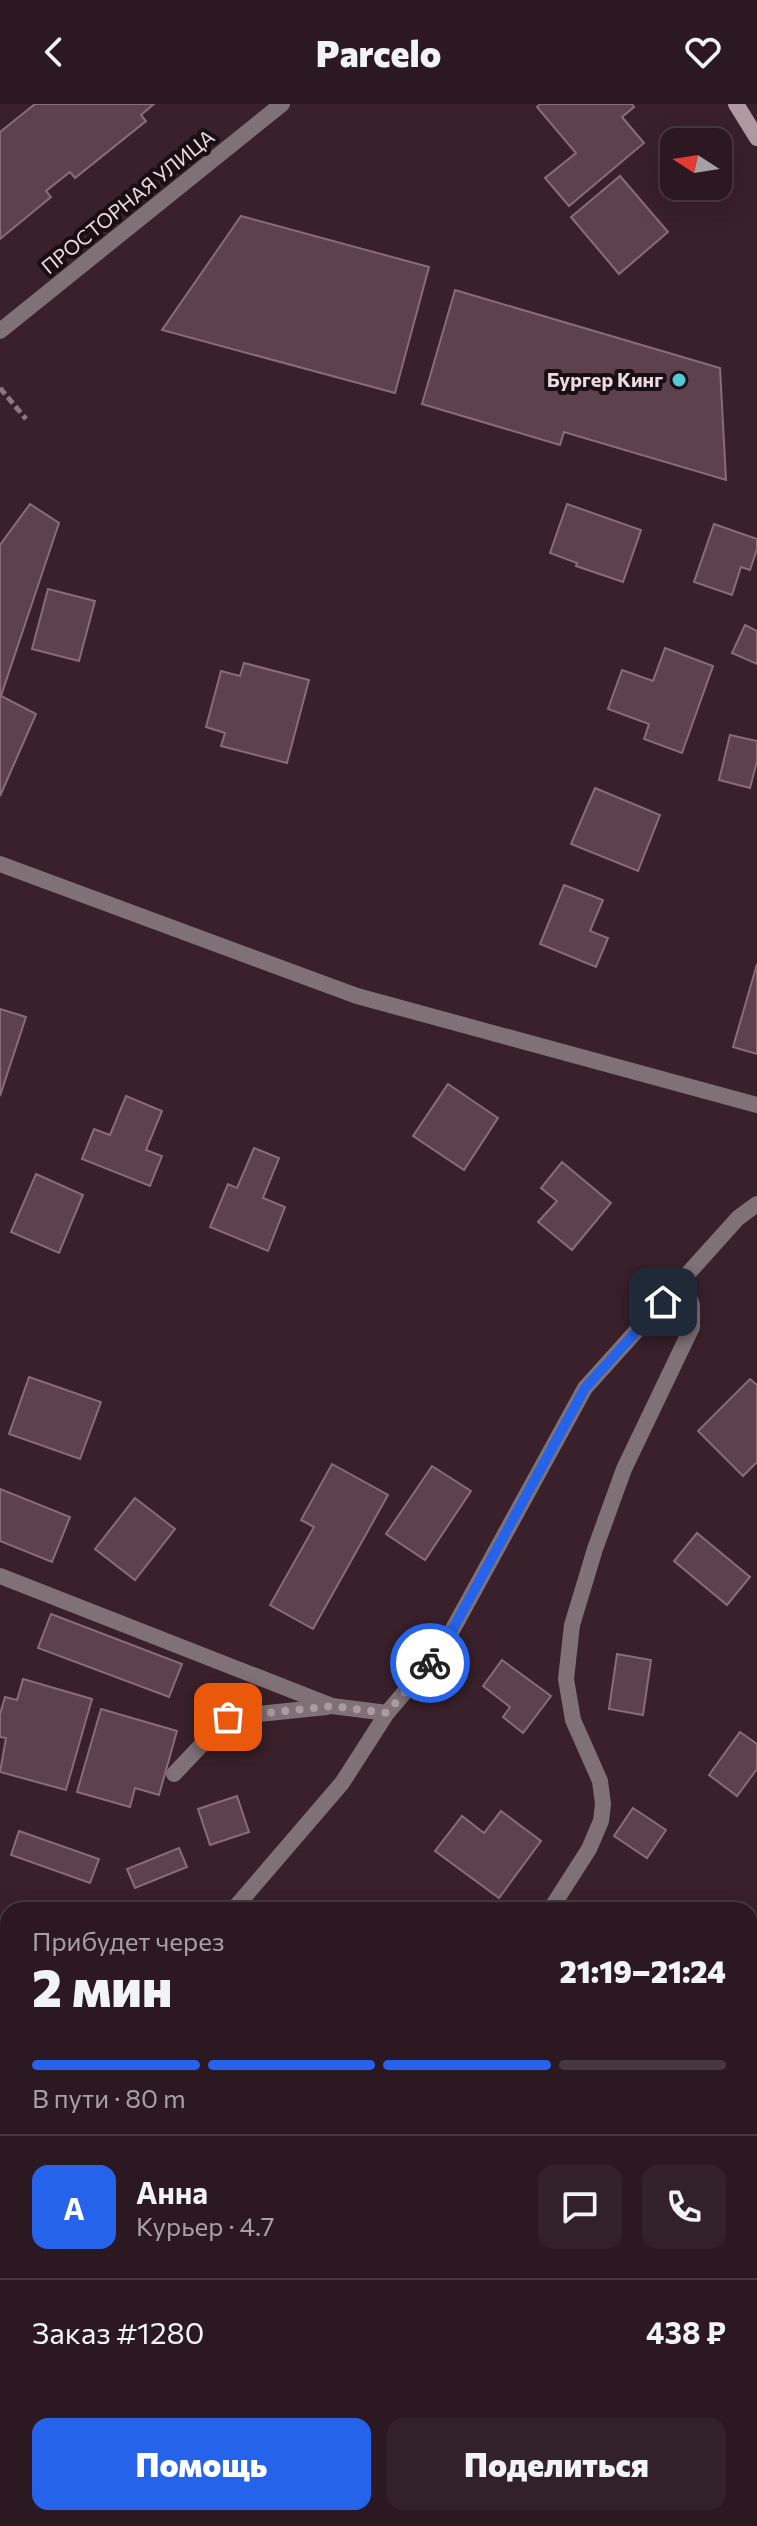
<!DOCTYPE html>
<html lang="ru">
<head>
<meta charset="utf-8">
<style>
  :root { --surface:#2b1820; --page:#332129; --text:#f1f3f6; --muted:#a6a0a5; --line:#47373e; --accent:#2563eb }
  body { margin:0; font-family:Commissioner,sans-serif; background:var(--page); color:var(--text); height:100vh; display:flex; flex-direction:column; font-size:30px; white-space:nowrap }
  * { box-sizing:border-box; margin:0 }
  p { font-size:26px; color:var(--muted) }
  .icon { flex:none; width:44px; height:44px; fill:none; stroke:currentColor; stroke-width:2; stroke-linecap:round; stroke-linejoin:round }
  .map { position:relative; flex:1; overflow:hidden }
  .sheet { position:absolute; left:0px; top:1798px; width:758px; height:624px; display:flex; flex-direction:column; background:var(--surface); border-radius:24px 24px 0 0; box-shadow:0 8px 32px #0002,0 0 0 2px var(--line) }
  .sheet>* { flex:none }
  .needle { width:52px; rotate:282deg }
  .controls { position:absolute; left:660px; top:24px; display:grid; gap:16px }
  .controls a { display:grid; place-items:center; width:72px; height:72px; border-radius:16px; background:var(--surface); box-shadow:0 8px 32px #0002,0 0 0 2px var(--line); font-size:40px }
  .pin { position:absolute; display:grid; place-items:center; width:68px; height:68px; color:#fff; margin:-34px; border-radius:16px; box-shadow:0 4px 12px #0006 }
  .courier { position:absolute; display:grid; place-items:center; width:80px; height:80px; margin:-40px; border:6px solid #2563eb; border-radius:50%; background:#fff; color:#222; box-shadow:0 2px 10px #0007 }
  .head em { font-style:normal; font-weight:800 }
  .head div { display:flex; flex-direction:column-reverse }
  .head { display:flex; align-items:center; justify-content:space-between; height:136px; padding:0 32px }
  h1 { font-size:52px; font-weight:800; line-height:60px }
  .bar { display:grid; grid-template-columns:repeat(4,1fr); gap:12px 8px; align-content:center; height:96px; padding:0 32px }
  .bar i { height:10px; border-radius:6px; background:var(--line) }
  .bar .active { background:var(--accent) }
  .bar p { grid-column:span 4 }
  .line { display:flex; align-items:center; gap:20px; padding:0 32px; border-top:2px solid var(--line) }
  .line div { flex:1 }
  .round { display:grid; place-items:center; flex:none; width:84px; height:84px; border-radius:16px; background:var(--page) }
  .button { display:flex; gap:16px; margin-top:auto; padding:16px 32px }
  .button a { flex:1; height:92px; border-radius:16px; background:var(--accent); color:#fff; font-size:32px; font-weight:800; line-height:92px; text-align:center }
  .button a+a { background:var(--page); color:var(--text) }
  header { display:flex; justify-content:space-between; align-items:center; height:104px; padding:0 32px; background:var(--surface); font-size:36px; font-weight:800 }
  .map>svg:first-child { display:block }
  .building { fill:#5d414c; stroke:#8a6c78; stroke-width:2 }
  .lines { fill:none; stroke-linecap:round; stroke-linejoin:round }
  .path { stroke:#8d777f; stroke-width:5; stroke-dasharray:8 4; stroke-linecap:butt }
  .service { stroke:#7f7176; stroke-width:16 }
  .minor { stroke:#7f7176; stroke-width:16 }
  .secondary { stroke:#b09aa2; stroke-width:16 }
  .done { stroke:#ad99a0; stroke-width:8; stroke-dasharray:0 14.4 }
  .route { stroke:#2563eb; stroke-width:10 }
  .poi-dot { fill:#52cbd7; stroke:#190e12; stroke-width:3 }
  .labels { text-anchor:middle; stroke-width:8; stroke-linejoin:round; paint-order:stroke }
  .street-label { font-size:20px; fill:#ecdae0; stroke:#190e12 }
  .poi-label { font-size:20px; font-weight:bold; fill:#ecdae0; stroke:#190e12; text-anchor:end }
</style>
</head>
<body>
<header><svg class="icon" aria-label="back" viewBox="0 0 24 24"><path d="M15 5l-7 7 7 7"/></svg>Parcelo<svg class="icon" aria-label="heart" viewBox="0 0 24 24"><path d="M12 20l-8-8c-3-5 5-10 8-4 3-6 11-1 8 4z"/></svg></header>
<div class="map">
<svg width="757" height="2422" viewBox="0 0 757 2422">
  <rect width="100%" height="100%" fill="#39202a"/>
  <g class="building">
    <polygon points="35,0 154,0 141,11 146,17 75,74 70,68 46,87 51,93 0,135 0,28"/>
    <polygon points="540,0 632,0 634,3 622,13 644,39 569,102 545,74 576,49 537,3"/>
    <polygon points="620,72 668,128 619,170 571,113"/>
    <polygon points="241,112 429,163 395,289 162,226"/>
    <polygon points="455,186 720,264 726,376 564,328 560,341 422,300"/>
    <polygon points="30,400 59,419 1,592 36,610 0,692 0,441"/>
    <polygon points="567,400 641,426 623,478 576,462 577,459 550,449"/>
    <polygon points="714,420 757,435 757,445 750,466 741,463 732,491 694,478"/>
    <polygon points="48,485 95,497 79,557 32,545"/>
    <polygon points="745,521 757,527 757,560 732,549"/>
    <polygon points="665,544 713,562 682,649 644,635 649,620 608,605 622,566 653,577"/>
    <polygon points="244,559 309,576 287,659 221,642 225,629 206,623 221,567 240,572"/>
    <polygon points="730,631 757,637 757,657 750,684 719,676"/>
    <polygon points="595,684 660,711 638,767 571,740"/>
    <polygon points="564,781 603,796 590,827 608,834 596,863 540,840"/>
    <polygon points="757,860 757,950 733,943"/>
    <polygon points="0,905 26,913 0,992"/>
    <polygon points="448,980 498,1014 464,1066 413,1032"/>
    <polygon points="126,992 162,1007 146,1046 162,1052 150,1082 82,1055 94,1025 110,1031"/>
    <polygon points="254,1044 279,1054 263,1094 285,1103 268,1147 210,1123 228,1080 237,1084"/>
    <polygon points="562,1058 611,1099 572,1146 538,1118 557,1097 541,1084"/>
    <polygon points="36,1070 83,1091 59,1149 11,1128"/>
    <polygon points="29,1273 101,1298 80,1355 9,1330"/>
    <polygon points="750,1275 757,1281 757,1358 743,1372 698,1327"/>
    <polygon points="332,1360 388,1391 313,1525 270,1501 314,1423 301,1416"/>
    <polygon points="432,1362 471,1387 425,1456 386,1430"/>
    <polygon points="0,1385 70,1413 52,1458 0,1437"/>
    <polygon points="135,1394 175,1425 135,1476 95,1445"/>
    <polygon points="697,1429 750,1473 727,1501 674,1457"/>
    <polygon points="51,1510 182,1560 169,1593 38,1544"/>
    <polygon points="617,1550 651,1556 643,1611 609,1605"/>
    <polygon points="502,1556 551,1592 523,1629 503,1613 510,1603 483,1582"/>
    <polygon points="23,1575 92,1595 66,1686 0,1668 6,1634 0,1633 0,1610 5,1593 17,1596"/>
    <polygon points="101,1605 177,1627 159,1691 135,1684 130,1703 77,1688"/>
    <polygon points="740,1628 757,1640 757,1665 737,1692 709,1671"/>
    <polygon points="237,1692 249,1728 210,1741 198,1705"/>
    <polygon points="633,1704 666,1726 647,1754 614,1732"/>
    <polygon points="501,1707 541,1737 499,1794 435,1747 462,1712 484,1729"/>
    <polygon points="19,1727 99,1755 90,1779 11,1751"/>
    <polygon points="179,1744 187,1763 135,1784 127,1765"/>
    <polygon points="8,2192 8,2254 0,2245 0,2200"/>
  </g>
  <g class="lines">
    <polyline class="path" points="0,284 26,315"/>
    <g class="service">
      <polyline points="0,760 357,892 757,1001"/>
      <polyline points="0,1472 332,1602 387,1609"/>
      <polyline points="174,1670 228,1613 327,1603"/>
      <polyline points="233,1806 342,1679 387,1609 443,1543 585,1284 738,1114 757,1100"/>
      <polyline points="550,1806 589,1745 601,1717 603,1700 600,1677 573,1616 566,1575 572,1521 595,1445 624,1365 692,1223 692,1201 682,1176"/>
      <polyline points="0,2040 8,2032"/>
      <polyline points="0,2373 8,2386"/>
      <polyline points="750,2373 757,2368"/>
      <polyline points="26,2414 29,2422"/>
      <polyline points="422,2414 433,2422"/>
      <polyline points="628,2422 649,2414"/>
    </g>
    <polyline class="minor" points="0,227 282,0"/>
    <polyline class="secondary" points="736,0 757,34"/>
  </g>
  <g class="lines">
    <polyline class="done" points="228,1613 332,1602 387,1609 430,1559"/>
    <polyline class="route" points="430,1559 443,1543 585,1284 663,1198"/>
  </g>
  <circle class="poi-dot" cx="679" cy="276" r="8"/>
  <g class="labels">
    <g class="street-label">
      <text transform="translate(128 98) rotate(-39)" y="7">ПРОСТОРНАЯ УЛИЦА</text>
    </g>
    <g class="poi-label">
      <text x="663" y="283">Бургер Кинг</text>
    </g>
  </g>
</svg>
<div class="controls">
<a><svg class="needle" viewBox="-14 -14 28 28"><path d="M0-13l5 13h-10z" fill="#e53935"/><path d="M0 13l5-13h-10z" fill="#a6a0a5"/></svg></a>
</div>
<div class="pin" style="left:228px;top:1613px;background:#ea580c"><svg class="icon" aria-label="bag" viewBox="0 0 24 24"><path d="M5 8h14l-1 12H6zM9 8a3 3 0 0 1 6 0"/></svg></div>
<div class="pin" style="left:663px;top:1198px;background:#1f2937"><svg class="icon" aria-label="home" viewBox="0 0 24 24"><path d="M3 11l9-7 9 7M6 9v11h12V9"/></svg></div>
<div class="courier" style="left:430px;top:1559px"><svg class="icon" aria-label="bike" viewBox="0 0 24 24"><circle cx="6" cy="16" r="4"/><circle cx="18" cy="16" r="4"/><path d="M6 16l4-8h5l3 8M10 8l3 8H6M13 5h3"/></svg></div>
<section class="sheet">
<div class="head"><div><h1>2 мин</h1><p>Прибудет через</p></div><em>21:19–21:24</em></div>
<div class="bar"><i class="active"></i><i class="active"></i><i class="active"></i><i></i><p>В пути · 80 m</p></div>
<div class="line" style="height:144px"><b class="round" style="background:var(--accent);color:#fff">А</b><div><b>Анна</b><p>Курьер · 4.7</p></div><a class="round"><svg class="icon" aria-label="chat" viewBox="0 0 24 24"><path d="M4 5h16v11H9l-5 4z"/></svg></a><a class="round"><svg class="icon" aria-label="phone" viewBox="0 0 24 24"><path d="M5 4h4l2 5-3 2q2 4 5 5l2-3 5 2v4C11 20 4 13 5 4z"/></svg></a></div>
<div class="line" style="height:104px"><div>Заказ #1280</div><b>438 ₽</b></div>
<div class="button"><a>Помощь</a><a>Поделиться</a></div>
</section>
</div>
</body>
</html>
